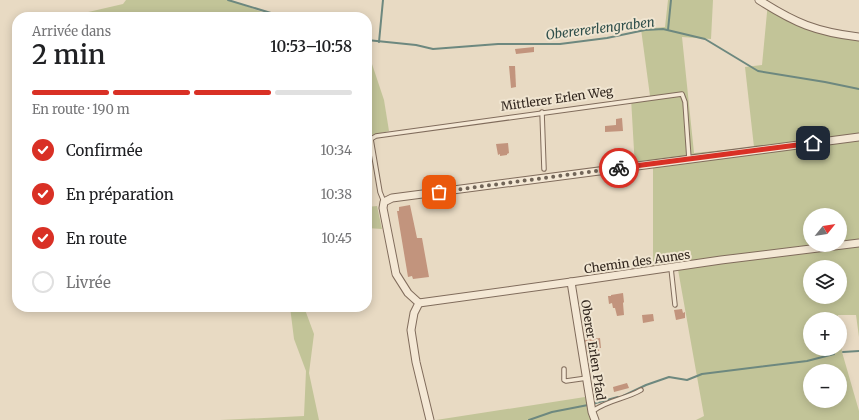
<!DOCTYPE html>
<html lang="fr">
<head>
<meta charset="utf-8">
<style>
  :root { --surface:#fff; --page:#f6f6f6; --text:#202124; --muted:#757577; --line:#e0e0e0; --accent:#d93025 }
  body { margin:0; font-family:Merriweather,serif; background:var(--page); color:var(--text); height:100vh; display:flex; flex-direction:column; font-size:15px; white-space:nowrap }
  * { box-sizing:border-box; margin:0 }
  p { font-size:13px; color:var(--muted) }
  .icon { flex:none; width:22px; height:22px; fill:none; stroke:currentColor; stroke-width:2; stroke-linecap:round; stroke-linejoin:round }
  .map { position:relative; flex:1; overflow:hidden }
  .details { position:absolute; left:12px; top:12px; width:360px; height:300px; display:flex; flex-direction:column; background:var(--surface); border-radius:16px; box-shadow:0 2px 10px #0003 }
  .details>* { flex:none }
  .needle { width:26px; rotate:60deg }
  .controls { position:absolute; left:803px; top:208px; display:grid; gap:8px }
  .controls a { display:grid; place-items:center; width:44px; height:44px; border-radius:50%; background:var(--surface); box-shadow:0 2px 10px #0003; font-size:20px }
  .pin { position:absolute; display:grid; place-items:center; width:34px; height:34px; color:#fff; margin:-17px; border-radius:8px; box-shadow:0 2px 6px #0006 }
  .courier { position:absolute; display:grid; place-items:center; width:40px; height:40px; margin:-20px; border:3px solid #d93025; border-radius:50%; background:#fff; color:#222; box-shadow:0 1px 5px #0007 }
  .head em { font-style:normal; font-weight:600 }
  .head div { display:flex; flex-direction:column-reverse }
  .head { display:flex; align-items:center; justify-content:space-between; height:68px; padding:0 20px }
  h1 { font-size:26px; font-weight:600; line-height:30px }
  .bar { display:grid; grid-template-columns:repeat(4,1fr); gap:6px 4px; align-content:center; height:48px; padding:0 20px }
  .bar i { height:5px; border-radius:3px; background:var(--line) }
  .bar .selected { background:var(--accent) }
  .bar p { grid-column:span 4 }
  ol { padding:0 20px; list-style:none }
  li { display:flex; align-items:center; gap:12px; height:44px }
  li p { margin-inline-start:auto }
  li .icon { padding:4px; border-radius:50%; background:var(--accent); color:#fff; stroke-width:4 }
  li:last-child { color:var(--muted) }
  li i { width:22px; height:22px; border:2px solid var(--line); border-radius:50% }
  .map>svg:first-child { display:block }
  .green { fill:#c2c498; fill-rule:evenodd }
  .lines { fill:none; stroke-linecap:round; stroke-linejoin:round }
  .stream { stroke:#6d887f; stroke-width:2 }
  .building { fill:#c2947d }
  .lane-casing { stroke:#806c5c; stroke-width:5.5 }
  .street-casing { stroke:#806c5c; stroke-width:9 }
  .lane { stroke:#f4e8d5; stroke-width:3.5 }
  .street { stroke:#f4e8d5; stroke-width:7 }
  .done { stroke:#716558; stroke-width:4; stroke-dasharray:0 7.2 }
  .route { stroke:#d93025; stroke-width:5 }
  .labels { text-anchor:middle; stroke-width:4; stroke-linejoin:round; paint-order:stroke }
  .street-label { font-size:12px; fill:#31261e; stroke:#f0e5d1 }
  .water-label { font-size:13px; font-style:italic; fill:#2f4f4b; stroke:#f0e5d1 }
</style>
</head>
<body>
<div class="map">
<svg width="859" height="420" viewBox="0 0 859 420">
  <rect width="100%" height="100%" fill="#e8dac3"/>
  <g class="green">
    <polygon points="126,0 230,0 275,17 72,17 71,16 123,4"/>
    <path d="M668,0H713L711,39L682,37L694,153L754,147L745,67L762,65L768,2L821,29L859,33V337L856,315H838V319H810V349H840V338L842,352L859,411V420H696L704,416L677,264L653,267V168H635L631,98L650,96L641,29L665,27ZM810,215H840V245H810ZM810,267H840V297H810ZM810,371H840V401H810Z"/>
    <polygon points="368,52 384,100 389,131 367,137"/>
    <polygon points="377,206 382,229 367,228 367,207"/>
    <polygon points="290,307 304,307 314,334 309,373 319,420 220,420 304,416 306,371 294,339"/>
    <polygon points="585,397 593,420 436,420"/>
  </g>
  <g class="lines">
    <g class="stream">
      <polyline points="228,0 284,17"/>
      <polyline points="668,30 671,0"/>
      <polyline points="367,40 416,45 433,49 498,44 560,44 607,38 645,30 663,29 705,39 758,71 825,82 859,89"/>
      <polyline points="379,42 383,0"/>
      <polyline points="843,352 859,351"/>
      <polyline points="623,396 646,385 669,377 687,380 702,374 807,361 834,354"/>
      <polyline points="592,404 618,397"/>
      <polyline points="529,420 552,412 588,405"/>
    </g>
  </g>
  <g class="building">
    <polygon points="534,47 534,52 516,54 515,49"/>
    <polygon points="509,66 515,66 516,87 511,88"/>
    <polygon points="622,118 623,131 605,132 605,126 616,125 616,119"/>
    <polygon points="508,143 509,153 507,154 507,155 500,156 500,154 498,155 496,144"/>
    <polygon points="410,205 417,238 422,238 429,277 413,279 412,276 408,277 397,211 399,211 399,207"/>
    <polygon points="623,293 624,302 623,303 624,315 617,316 615,308 613,308 612,303 609,304 608,296 611,296 611,295"/>
    <polygon points="682,309 683,313 685,312 685,318 676,320 674,310"/>
    <polygon points="653,314 654,321 643,323 642,315"/>
    <polygon points="600,338 601,348 598,348 599,351 587,352 585,340"/>
    <polygon points="627,383 629,388 614,392 613,387"/>
  </g>
  <g class="lines">
    <g class="lane-casing">
      <g id="lane">
        <polyline points="542,112 544,169"/>
        <polyline points="384,202 380,192 371,139 376,136 682,94 685,102 689,159"/>
        <polyline points="671,268 675,305"/>
        <polyline points="564,369 564,380 566,381 587,378"/>
        <path d="M593,411C607,400 626,399 641,390"/>
      </g>
    </g>
    <g class="street-casing">
      <g id="street">
        <path d="M759,0C795,23 816,32 859,37"/>
        <polyline points="571,282 592,412 595,420"/>
        <polyline points="419,303 571,282 721,260 859,243"/>
        <polyline points="430,420 416,362 411,330 414,313 419,303 408,293 396,274 383,208 384,202 392,198 859,137"/>
      </g>
    </g>
    <use href="#lane" class="lane"/>
    <use href="#street" class="street"/>
  </g>
  <g class="lines">
    <polyline class="done" points="439,192 619,168"/>
    <polyline class="route" points="619,168 813,143"/>
  </g>
  <g class="labels">
    <g class="street-label">
      <text transform="translate(557 99) rotate(-8)" y="4">Mittlerer Erlen Weg</text>
      <text transform="translate(637 262) rotate(-8)" y="4">Chemin des Aunes</text>
      <text transform="translate(593 350) rotate(81)" y="4">Oberer Erlen Pfad</text>
    </g>
    <g class="water-label">
      <text transform="translate(600 28) rotate(-7)" y="5">Oberererlengraben</text>
    </g>
  </g>
</svg>
<div class="controls">
<a><svg class="needle" viewBox="-14 -14 28 28"><path d="M0-13l5 13h-10z" fill="#e53935"/><path d="M0 13l5-13h-10z" fill="#757577"/></svg></a>
<a><svg class="icon" aria-label="layers" viewBox="0 0 24 24"><path d="M12 4l9 5-9 5-9-5zM3 14l9 5 9-5"/></svg></a>
<a>+</a>
<a>−</a>
</div>
<div class="pin" style="left:439px;top:192px;background:#ea580c"><svg class="icon" aria-label="bag" viewBox="0 0 24 24"><path d="M5 8h14l-1 12H6zM9 8a3 3 0 0 1 6 0"/></svg></div>
<div class="pin" style="left:813px;top:143px;background:#1f2937"><svg class="icon" aria-label="home" viewBox="0 0 24 24"><path d="M3 11l9-7 9 7M6 9v11h12V9"/></svg></div>
<div class="courier" style="left:619px;top:168px"><svg class="icon" aria-label="bike" viewBox="0 0 24 24"><circle cx="6" cy="16" r="4"/><circle cx="18" cy="16" r="4"/><path d="M6 16l4-8h5l3 8M10 8l3 8H6M13 5h3"/></svg></div>
<section class="details">
<div class="head"><div><h1>2 min</h1><p>Arrivée dans</p></div><em>10:53–10:58</em></div>
<div class="bar"><i class="selected"></i><i class="selected"></i><i class="selected"></i><i></i><p>En route · 190 m</p></div>
<ol>
<li><svg class="icon" aria-label="check" viewBox="0 0 24 24"><path d="M5 12l5 5 9-10"/></svg>Confirmée<p>10:34</p></li>
<li><svg class="icon" aria-label="check" viewBox="0 0 24 24"><path d="M5 12l5 5 9-10"/></svg>En préparation<p>10:38</p></li>
<li><svg class="icon" aria-label="check" viewBox="0 0 24 24"><path d="M5 12l5 5 9-10"/></svg>En route<p>10:45</p></li>
<li><i></i>Livrée</li>
</ol>
</section>
</div>
</body>
</html>
